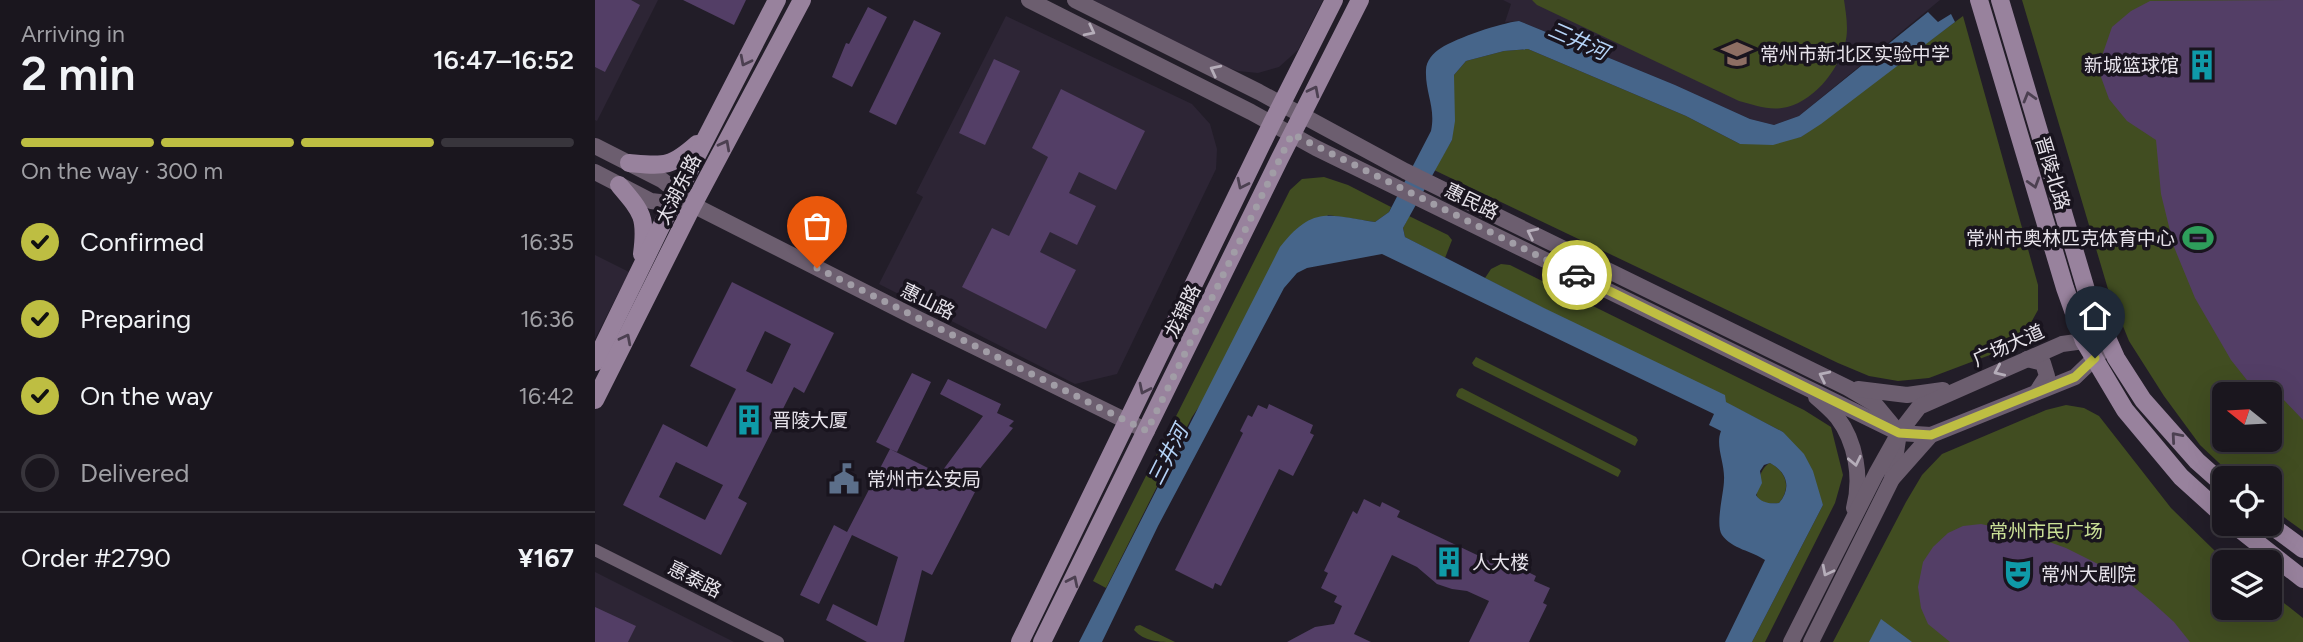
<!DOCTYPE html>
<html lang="en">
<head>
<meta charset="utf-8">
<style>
  :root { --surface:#1a161e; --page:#27232b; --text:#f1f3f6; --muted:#9f9fa4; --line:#38353c; --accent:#bebe42 }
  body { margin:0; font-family:Figtree,"Noto Sans SC",sans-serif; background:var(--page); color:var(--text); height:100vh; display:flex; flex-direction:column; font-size:26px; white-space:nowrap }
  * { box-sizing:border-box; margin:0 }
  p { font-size:23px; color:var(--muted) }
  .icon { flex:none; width:38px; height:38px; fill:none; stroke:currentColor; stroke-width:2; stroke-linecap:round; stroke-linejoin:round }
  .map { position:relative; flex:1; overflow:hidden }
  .sheet { display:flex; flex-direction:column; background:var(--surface); width:595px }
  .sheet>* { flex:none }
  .needle { width:46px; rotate:288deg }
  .fabs { position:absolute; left:1617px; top:382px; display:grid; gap:14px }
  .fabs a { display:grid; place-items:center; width:70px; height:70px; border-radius:10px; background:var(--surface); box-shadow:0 7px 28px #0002,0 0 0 2px var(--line); font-size:35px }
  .pin { position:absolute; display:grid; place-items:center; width:60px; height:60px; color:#fff; margin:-72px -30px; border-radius:50% 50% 50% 0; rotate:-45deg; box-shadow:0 0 7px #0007 }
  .pin .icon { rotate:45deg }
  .courier { position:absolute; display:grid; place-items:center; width:70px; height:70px; margin:-35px; border:5px solid #bebe42; border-radius:50%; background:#fff; color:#222; box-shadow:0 2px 9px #0007 }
  .overview em { font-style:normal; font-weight:600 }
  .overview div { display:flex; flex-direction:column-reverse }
  .overview { display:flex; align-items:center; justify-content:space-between; height:119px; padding:0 21px }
  h1 { font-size:46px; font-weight:600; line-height:52px }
  .bar { display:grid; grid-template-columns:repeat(4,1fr); gap:10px 7px; align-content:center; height:84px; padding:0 21px }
  .bar i { height:9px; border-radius:5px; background:var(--line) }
  .bar .on { background:var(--accent) }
  .bar p { grid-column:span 4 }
  .line { display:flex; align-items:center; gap:18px; padding:0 21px; border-top:2px solid var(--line) }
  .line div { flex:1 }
  ol { padding:0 21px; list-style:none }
  li { display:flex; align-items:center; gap:21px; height:77px }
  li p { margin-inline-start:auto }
  li .icon { padding:7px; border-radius:50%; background:var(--accent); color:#111; stroke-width:4 }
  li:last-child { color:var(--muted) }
  li i { width:38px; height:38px; border:4px solid var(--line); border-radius:50% }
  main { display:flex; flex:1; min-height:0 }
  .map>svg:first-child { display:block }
  .built { fill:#2d2535 }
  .green { fill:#414d21; fill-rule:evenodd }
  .water { fill:#46658a; fill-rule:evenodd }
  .building { fill:#533e66; fill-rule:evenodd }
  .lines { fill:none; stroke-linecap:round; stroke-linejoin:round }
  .minor { stroke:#6c5e6f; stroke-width:12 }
  .tertiary { stroke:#6c5e6f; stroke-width:16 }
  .secondary { stroke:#98829d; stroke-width:18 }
  .oneway { stroke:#b5adb9 }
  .oneway2 { stroke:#4c4051 }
  .done { stroke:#a19da6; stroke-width:7; stroke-dasharray:0 12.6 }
  .route { stroke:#bebe42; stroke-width:9 }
  .labels { text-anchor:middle; stroke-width:7; stroke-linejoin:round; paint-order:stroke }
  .poi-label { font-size:19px; fill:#e6e2ea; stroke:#19141e; text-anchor:start }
  .street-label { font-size:19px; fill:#e6e2ea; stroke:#19141e }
  .park-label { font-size:19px; fill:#cae096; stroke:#19141e }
  .water-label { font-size:21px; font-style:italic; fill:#b5d3f7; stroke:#19141e }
</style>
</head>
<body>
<main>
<section class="sheet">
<div class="overview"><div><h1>2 min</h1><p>Arriving in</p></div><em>16:47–16:52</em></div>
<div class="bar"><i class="on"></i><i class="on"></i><i class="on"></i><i></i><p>On the way · 300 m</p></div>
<ol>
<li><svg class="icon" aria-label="check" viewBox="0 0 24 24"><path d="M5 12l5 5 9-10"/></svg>Confirmed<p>16:35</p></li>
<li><svg class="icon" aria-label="check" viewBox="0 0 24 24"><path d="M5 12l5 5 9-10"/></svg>Preparing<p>16:36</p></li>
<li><svg class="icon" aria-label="check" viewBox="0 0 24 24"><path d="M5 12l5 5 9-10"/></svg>On the way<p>16:42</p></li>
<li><i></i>Delivered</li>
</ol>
<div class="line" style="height:91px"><div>Order #2790</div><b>¥167</b></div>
</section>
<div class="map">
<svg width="1708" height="642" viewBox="0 0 1708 642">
  <rect width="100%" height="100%" fill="#221d28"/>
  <g class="built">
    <polygon points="0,0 63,0 2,121 0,120"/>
    <polygon points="498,0 728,0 703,50 684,67 663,73 643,71 622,64"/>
    <polygon points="908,0 1345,0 1204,116 1179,125 1155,119 1080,85 924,21 910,22 916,4"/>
    <polygon points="411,16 597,104 615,124 622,149 621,169 522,374 480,384 284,284 328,197 321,193"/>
    <polygon points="0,255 34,272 0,339"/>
    <polygon points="0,572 139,642 0,642"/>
  </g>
  <g class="green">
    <path d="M937,0H1249C1251,14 1254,30 1250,44C1243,71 1217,104 1187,108C1172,110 1159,105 1144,101L942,5Z"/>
    <path d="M1427,0H1708V531L1675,507V478H1640L1605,445L1569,396L1534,341L1513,289ZM1629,394H1675V439H1629Z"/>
    <polygon points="1368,16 1443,285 1443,310 1424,344 1334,378 1303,381 1274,376 1243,363 839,170 857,140 859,75 871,61 909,51 933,49 1091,116 1145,144 1206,137"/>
    <polygon points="729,177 753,185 796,207 794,212 780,222 733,215 597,417 511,588 498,581 695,190 707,179"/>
    <polygon points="814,216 853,235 857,240 850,258 810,237 808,228"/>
    <polygon points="906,264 915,265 1209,410 1236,427 1248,475 1240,503 1170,642 1157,642 1228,505 1188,432 890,278 896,269"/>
    <polygon points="881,357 1041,437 1043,440 1040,446 879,366 877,363"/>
    <polygon points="867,388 1024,469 1026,471 1023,477 862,397 861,395 864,389"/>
    <polygon points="1471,405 1489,408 1504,416 1576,508 1620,551 1634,562 1629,562 1629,607 1675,607 1675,592 1708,618 1708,642 1238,642 1311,502 1327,475 1347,454 1451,410"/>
    <path d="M1175,463C1191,471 1197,488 1184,503C1178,504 1167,504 1163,498C1158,491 1166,466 1175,463Z"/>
    <path d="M545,625L580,642C564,642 550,642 539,630L541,626Z"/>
  </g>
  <g class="water">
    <path d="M1333,12L1343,22L1356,14L1360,22L1226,124L1206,137L1178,145L1145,144L1091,116L933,49L909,51L871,61L859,75L860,121L857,140L808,228L810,237L949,308L1130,395L1131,402L1188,432L1209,454L1218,471L1228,505L1157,642H1130L1170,560C1157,551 1137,549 1127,535C1120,524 1129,493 1129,480C1130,463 1120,446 1126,431L1114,425L1119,414L787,254L712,268L702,273L689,288L563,526L507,642H484L685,247C718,205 733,215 780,222L794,212L836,131C841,107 830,93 831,70C831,61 838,53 846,48C862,38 905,23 924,21L1080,85L1155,119L1179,125L1204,116ZM1175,463C1192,472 1197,488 1184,503C1175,504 1166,503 1161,495L1167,483L1165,471L1169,465Z"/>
    <polygon points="1286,619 1317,642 1274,642"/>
  </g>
  <g class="building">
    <polygon points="0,0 36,0 45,5 10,72 0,67"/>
    <polygon points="88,0 151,0 139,25"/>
    <polygon points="1708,0 1708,420 1687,398 1675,410 1675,394 1663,394 1636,360 1600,298 1579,247 1566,194 1561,140 1532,121 1514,99 1506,77 1508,53 1517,27 1536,11 1555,1"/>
    <polygon points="273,7 292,17 257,87 237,77 251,43 254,44"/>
    <polygon points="319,20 346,33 301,125 274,112"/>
    <polygon points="399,59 425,71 390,145 364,133"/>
    <polygon points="466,89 550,131 521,190 484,172 474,193 501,206 482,245 455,232 445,252 481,270 451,329 367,287 397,228 414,236 453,157 437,148"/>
    <path d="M137,282L239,333L209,393L199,387L143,498L152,503L126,555L28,505L68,424L112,447L141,389L95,366ZM170,331L196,344L177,384L151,371ZM81,462L128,485L110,520L64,497Z"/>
    <polygon points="317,373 336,382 302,452 295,449 345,474 388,416 345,394 353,379 406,404 402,413 419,421 414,426 418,428 370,487 380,492 337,575 327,570 309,642 272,642 231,620 238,604 282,626 303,557 257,535 224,604 205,595 239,525 252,532 295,449 281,442"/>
    <polygon points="674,404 718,425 715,433 719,435 698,476 684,469 626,586 620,583 618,589 580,570 648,433 645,431 653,415 657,417 663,405 672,409"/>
    <polygon points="769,499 785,507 787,502 805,511 802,517 920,573 923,567 941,576 939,581 955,588 948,603 952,605 934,642 874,642 894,601 872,591 857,589 842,584 822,567 797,555 759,634 776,642 692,642 720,627 739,624 747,606 739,602 742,596 726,588 733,573 729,571 758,511 762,514"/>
    <polygon points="1386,524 1432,534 1471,548 1507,566 1534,583 1557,602 1579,622 1595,642 1355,642 1333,624 1326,608 1323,587 1328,562 1338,547 1353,533 1368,526"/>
    <polygon points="0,607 41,626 33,642 0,642"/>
  </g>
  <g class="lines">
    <polyline class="minor" points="0,550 183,642"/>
    <g class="tertiary">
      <polyline points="434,0 656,112 721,148 1304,433 1336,435"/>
      <polyline points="480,0 664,92 810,171 1253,388 1280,404 1304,433 1297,479"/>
      <polyline points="0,146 67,180 98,205 321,318 552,431"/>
      <polyline points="0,172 56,201 89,205"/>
      <polyline points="1432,359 1448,363 1452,376 1443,390"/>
      <polyline points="1263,389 1312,395 1348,390"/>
      <path d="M1221,397C1228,403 1236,410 1242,417C1261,442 1267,478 1259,508"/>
      <polyline points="1196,642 1281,474 1304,433 1324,407 1467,344 1489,341 1515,344"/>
      <polyline points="1216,642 1297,479 1336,435 1480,377 1508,350"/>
    </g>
    <g class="secondary">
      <polyline points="1384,0 1470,288 1489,341 1530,410 1586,477 1629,516"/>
      <polyline points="1405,0 1492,293 1521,358 1548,400 1602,461 1629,485"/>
      <path d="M34,163C69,166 75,168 102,144"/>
      <path d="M24,185C47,212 52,217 47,254"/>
      <polyline points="0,362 77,204 182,0"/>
      <polyline points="0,400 98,205 207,0"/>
      <polyline points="1637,523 1708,579"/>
      <polyline points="1673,523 1708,549"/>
      <polyline points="425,642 677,123 739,0"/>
      <polyline points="447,642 684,160 765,0"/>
    </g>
  </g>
  <defs><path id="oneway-chevron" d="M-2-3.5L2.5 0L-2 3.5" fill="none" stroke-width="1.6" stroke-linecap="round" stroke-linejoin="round" transform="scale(1.75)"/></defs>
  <g class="oneway">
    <use href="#oneway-chevron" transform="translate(495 31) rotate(27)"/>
    <use href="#oneway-chevron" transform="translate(620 70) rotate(-153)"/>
    <use href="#oneway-chevron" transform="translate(937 233) rotate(-154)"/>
    <use href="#oneway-chevron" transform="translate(1404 371) rotate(156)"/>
    <use href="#oneway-chevron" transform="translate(1229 376) rotate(-154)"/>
    <use href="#oneway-chevron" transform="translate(1260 461) rotate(78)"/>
    <use href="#oneway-chevron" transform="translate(1232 571) rotate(117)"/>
  </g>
  <g class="oneway2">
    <use href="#oneway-chevron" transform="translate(150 61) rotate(117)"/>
    <use href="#oneway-chevron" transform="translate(719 91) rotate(-63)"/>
    <use href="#oneway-chevron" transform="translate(1434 97) rotate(-106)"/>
    <use href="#oneway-chevron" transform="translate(130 145) rotate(-62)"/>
    <use href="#oneway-chevron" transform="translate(1439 183) rotate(73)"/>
    <use href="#oneway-chevron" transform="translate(647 184) rotate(116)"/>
    <use href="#oneway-chevron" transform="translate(31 339) rotate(-63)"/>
    <use href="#oneway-chevron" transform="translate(549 389) rotate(116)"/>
    <use href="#oneway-chevron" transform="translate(1581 437) rotate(-131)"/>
    <use href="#oneway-chevron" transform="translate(478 581) rotate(-64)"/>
  </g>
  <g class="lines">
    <polyline class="done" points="222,268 552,431 697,134 982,275"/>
    <polyline class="route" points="982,275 1304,433 1336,435 1480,377 1500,358"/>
  </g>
  <defs>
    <g id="school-bare" transform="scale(2.415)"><path d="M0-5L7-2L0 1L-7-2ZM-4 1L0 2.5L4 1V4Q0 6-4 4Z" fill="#8d6e63" stroke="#19141e" stroke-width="2.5" paint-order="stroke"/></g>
    <g id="building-bare" transform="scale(2.415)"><path d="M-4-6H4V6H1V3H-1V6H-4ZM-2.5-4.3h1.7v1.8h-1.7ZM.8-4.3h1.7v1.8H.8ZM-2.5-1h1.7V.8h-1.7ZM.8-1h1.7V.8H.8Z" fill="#0f9aa8" stroke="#19141e" stroke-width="2.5" paint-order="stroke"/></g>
    <g id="stadium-bare" transform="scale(2.415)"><path d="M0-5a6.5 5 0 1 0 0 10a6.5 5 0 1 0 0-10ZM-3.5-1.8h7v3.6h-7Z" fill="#2e9e5b" stroke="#19141e" stroke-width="2.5" paint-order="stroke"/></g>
    <g id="civic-bare" transform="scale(2.415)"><path d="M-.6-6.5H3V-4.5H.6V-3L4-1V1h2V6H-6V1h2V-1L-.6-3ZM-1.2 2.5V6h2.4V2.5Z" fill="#5c6f8a" stroke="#19141e" stroke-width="2.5" paint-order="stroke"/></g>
    <g id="theatre-bare" transform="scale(2.415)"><path d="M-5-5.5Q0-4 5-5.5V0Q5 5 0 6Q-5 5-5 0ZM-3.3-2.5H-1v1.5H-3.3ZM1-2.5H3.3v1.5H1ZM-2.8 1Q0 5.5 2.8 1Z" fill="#0f9aa8" stroke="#19141e" stroke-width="2.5" paint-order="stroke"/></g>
  </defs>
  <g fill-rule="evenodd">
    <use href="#school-bare" x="1142" y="54"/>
    <use href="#building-bare" x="1607" y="65"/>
    <use href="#stadium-bare" x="1603" y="238"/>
    <use href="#building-bare" x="154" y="420"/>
    <use href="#civic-bare" x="249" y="479"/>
    <use href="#building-bare" x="854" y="562"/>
    <use href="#theatre-bare" x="1423" y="574"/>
  </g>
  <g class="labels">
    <g class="poi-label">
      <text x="1165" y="61">常州市新北区实验中学</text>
      <text x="1584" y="72" text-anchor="end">新城篮球馆</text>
      <text x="1580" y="245" text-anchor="end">常州市奥林匹克体育中心</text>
      <text x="177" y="427">晋陵大厦</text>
      <text x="272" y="486">常州市公安局</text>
      <text x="877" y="569">人大楼</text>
      <text x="1446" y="581">常州大剧院</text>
    </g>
    <g class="street-label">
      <text transform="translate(1458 173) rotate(73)" y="7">晋陵北路</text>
      <text transform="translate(83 189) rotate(-63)" y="7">太湖东路</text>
      <text transform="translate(877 201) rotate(26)" y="7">惠民路</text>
      <text transform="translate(333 301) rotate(26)" y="7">惠山路</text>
      <text transform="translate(587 311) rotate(-64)" y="7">龙锦路</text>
      <text transform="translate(1413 345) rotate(-24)" y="7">广场大道</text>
      <text transform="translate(100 579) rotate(27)" y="7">惠泰路</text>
    </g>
    <g class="park-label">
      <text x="1451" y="538">常州市民广场</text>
    </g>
    <g class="water-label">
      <text transform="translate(983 41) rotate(24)" y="7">三井河</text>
      <text transform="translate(573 455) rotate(-63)" y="7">三井河</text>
    </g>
  </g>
</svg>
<div class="fabs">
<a><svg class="needle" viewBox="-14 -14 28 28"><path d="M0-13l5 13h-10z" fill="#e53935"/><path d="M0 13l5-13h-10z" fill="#9f9fa4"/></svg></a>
<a><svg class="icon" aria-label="locate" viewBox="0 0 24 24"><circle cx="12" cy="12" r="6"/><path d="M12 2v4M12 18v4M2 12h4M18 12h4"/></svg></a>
<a><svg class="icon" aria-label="layers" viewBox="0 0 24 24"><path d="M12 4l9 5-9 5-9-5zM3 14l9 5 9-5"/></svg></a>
</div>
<div class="pin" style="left:222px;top:268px;background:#ea580c"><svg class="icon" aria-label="bag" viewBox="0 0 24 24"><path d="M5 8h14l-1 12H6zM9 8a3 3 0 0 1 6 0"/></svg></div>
<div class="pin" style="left:1500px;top:358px;background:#1f2937"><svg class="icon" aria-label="home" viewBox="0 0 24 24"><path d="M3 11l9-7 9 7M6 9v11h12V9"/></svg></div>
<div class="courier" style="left:982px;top:275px"><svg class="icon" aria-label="car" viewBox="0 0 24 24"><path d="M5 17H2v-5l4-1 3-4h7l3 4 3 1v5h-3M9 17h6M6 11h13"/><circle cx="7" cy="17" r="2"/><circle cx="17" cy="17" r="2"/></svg></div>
</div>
</main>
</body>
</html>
